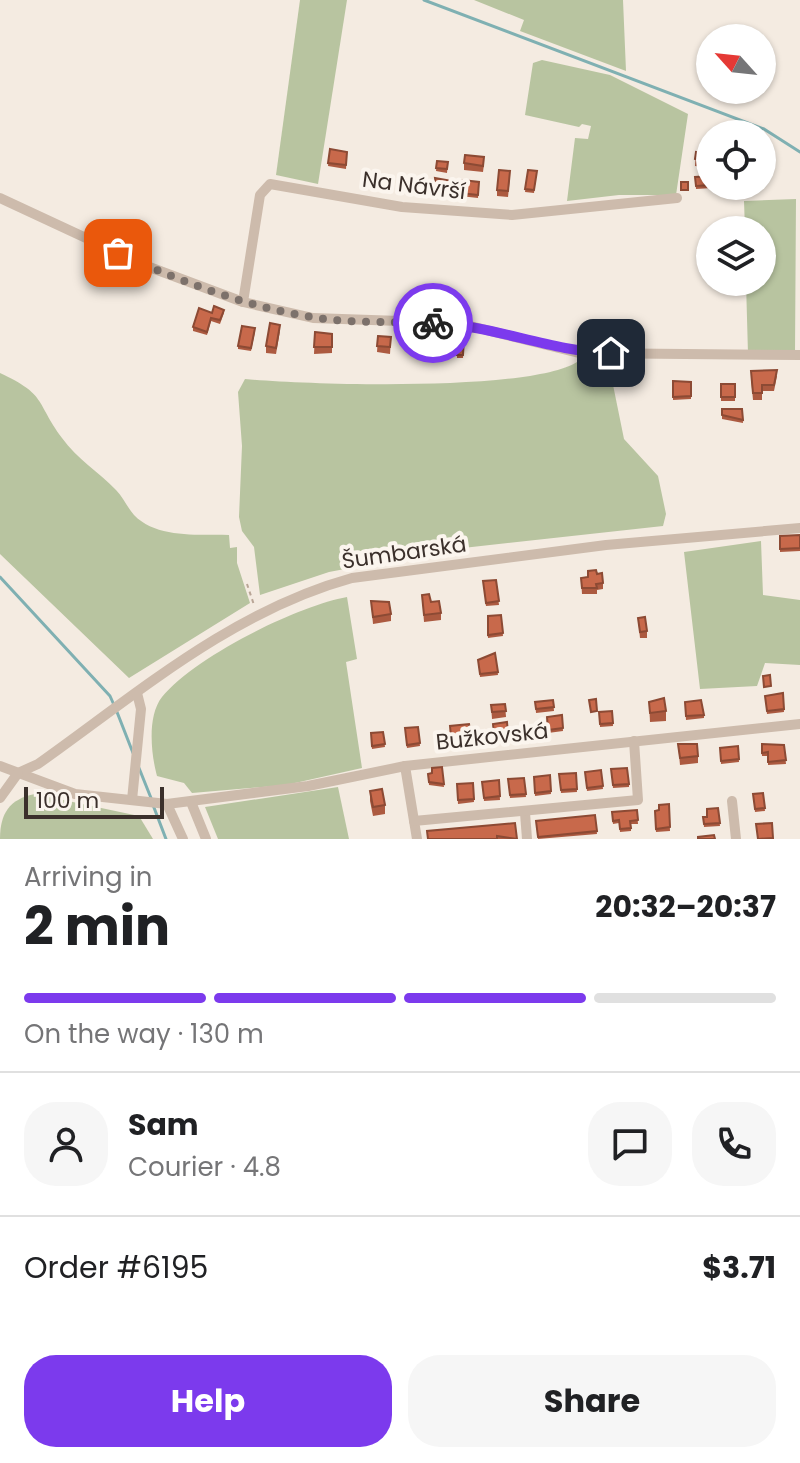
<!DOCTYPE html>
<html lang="en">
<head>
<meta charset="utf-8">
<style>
  :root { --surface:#fff; --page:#f6f6f6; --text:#202124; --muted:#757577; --line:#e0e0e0; --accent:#7c3aed }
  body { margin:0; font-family:Poppins,sans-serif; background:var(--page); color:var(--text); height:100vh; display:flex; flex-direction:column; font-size:30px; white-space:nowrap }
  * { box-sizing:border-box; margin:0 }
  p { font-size:26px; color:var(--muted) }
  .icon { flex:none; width:44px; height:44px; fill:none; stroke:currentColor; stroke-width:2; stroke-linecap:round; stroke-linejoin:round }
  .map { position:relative; height:839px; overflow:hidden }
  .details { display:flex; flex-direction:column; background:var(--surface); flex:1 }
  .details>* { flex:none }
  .needle { width:52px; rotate:297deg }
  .tools { position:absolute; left:696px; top:24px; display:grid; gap:16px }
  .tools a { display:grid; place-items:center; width:80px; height:80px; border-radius:50%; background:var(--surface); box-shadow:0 2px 6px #0004; font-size:40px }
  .scale { position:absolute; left:24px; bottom:20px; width:140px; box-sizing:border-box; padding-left:8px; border:4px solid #3b302b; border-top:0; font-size:22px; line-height:28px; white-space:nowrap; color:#3b302b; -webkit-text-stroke:6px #fbf5ee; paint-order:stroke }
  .pin { position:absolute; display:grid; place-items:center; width:68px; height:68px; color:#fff; margin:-34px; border-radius:16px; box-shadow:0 4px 12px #0006 }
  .courier { position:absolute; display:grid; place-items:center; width:80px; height:80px; margin:-40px; border:6px solid #7c3aed; border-radius:50%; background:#fff; color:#222; box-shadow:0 2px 10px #0007 }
  .headline em { font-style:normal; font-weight:700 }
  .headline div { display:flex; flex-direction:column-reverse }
  .headline { display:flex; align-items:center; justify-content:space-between; height:136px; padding:0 24px }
  h1 { font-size:52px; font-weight:700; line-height:60px }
  .bar { display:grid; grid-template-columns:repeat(4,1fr); gap:12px 8px; align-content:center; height:96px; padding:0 24px }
  .bar i { height:10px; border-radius:6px; background:var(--line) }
  .bar .selected { background:var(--accent) }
  .bar p { grid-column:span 4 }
  .line { display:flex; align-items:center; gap:20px; padding:0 24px; border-top:2px solid var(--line) }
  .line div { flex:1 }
  .round { display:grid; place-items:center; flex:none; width:84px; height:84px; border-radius:32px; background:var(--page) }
  .button { display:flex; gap:16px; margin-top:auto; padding:16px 24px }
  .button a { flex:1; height:92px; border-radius:32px; background:var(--accent); color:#fff; font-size:32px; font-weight:700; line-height:92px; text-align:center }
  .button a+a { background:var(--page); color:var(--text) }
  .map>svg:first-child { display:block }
  .green { fill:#b8c4a0 }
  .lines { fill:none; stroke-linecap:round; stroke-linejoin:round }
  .stream { stroke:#7fb0b2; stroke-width:3 }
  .path { stroke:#b9a596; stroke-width:2; stroke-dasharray:4 4; stroke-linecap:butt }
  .minor { stroke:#cdbbac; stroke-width:10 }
  .wall { fill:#ac5a40 }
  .building { fill:#c8694b; stroke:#8c4a34; stroke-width:2 }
  .done { stroke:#7c716b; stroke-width:8; stroke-dasharray:0 14.4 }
  .route { stroke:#7c3aed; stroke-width:10 }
  .labels { text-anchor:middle; stroke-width:8; stroke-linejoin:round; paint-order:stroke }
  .street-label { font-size:22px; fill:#3b302b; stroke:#fbf5ee }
</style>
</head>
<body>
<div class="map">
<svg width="800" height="839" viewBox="0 0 800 839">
  <rect width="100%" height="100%" fill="#f4ebe1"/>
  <g class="green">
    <polygon points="300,0 347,0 318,184 276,175"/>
    <polygon points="474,0 623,0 626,71 520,31 524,20"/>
    <polygon points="542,60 610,75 688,114 676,195 619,195 567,201 575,138 588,139 591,126 582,124 579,127 525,115 533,63"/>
    <polygon points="796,199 795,354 748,354 746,282 762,282 762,230 745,230 744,201"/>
    <path d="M577,362L594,363L611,375L624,439L658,476L666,514L663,526L445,550L329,572L260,595L254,547L242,531L239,517L242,446L238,392L245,379C309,385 529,392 577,362Z"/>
    <path d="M0,373C47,395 35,401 62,438C77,459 99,472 116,490C123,497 127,507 134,515C157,539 199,534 229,535L230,548L237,547V563L250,603L129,678L0,554Z"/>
    <polygon points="761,541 763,595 800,600 800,665 765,663 757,686 700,689 684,552"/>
    <path d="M347,597L357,659L346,662L362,768L286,785L192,793L184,783L157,776C151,754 147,716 162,697C194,657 297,606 347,597Z"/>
    <polygon points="338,787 349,839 218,839 205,807"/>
    <path d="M35,794L139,816L153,839H0C0,814 9,799 35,794Z"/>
  </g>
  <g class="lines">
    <g class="stream">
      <polyline points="424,0 764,129 800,152"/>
      <polyline points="0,577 110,696 114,705"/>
      <polyline points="117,712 133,753"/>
      <polyline points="139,768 151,798"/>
      <polyline points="153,805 166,839"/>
    </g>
    <polyline class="path" points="247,584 254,605"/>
    <g class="minor">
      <polyline points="0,198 144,265 243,302 313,318 458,323 579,353 800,355"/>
      <polyline points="243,302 260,195 270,184 402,207 512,215 677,198"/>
      <polyline points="0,766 75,794 167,804 308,786 405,766 800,724"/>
      <polyline points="405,766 417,839"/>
      <path d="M18,773L38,764C138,693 232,611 352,578L606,545L800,528"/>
      <polyline points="0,798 18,773"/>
      <polyline points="132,800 141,709 137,693"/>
      <polyline points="732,801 736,839"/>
      <polyline points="191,802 206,839"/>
      <polyline points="167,804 183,839"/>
      <polyline points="525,813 527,839"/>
      <polyline points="414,821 638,800 634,741"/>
    </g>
  </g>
  <g class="wall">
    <polygon points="330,149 347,152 346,169 328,166"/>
    <polygon points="696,152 710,154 710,168 695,166"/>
    <polygon points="437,161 448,162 447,173 436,171"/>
    <polygon points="464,163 484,164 483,172 464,170"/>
    <polygon points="528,170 537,171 534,193 525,192"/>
    <polygon points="368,174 381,176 380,189 366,187"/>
    <polygon points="710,176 710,186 712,186 712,188 696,189 695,177"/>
    <polygon points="510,177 508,197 497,196 497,190"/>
    <polygon points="462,180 479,182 478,198 460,196"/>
    <polygon points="435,181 452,184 450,197 437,195"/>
    <polygon points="212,313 224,313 220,324 211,321 207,335 193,331 193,327"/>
    <polygon points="280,331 276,354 266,353 266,346"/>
    <polygon points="255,332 251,351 238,349 238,346"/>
    <polygon points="315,332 332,334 332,353 314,354"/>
    <polygon points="378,336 391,337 390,354 377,352"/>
    <polygon points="446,338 464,338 463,358 457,358 457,354 446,354"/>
    <polygon points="777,376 774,391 762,391 762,400 753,400 751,378"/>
    <polygon points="673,381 691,382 691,399 673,400"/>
    <rect x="721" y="384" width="14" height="17"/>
    <polygon points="722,409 742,409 743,423 722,419"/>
    <polygon points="800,535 800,551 780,552 780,536"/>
    <polygon points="588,571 597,574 603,583 603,589 597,590 597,594 582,594 581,578 588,577"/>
    <polygon points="496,580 499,605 486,606 483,581"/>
    <polygon points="422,595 441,613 441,620 424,622"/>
    <polygon points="371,601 391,614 391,621 373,624"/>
    <polygon points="501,615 503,636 488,638 488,616"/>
    <polygon points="638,618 647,631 647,638 640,638"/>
    <polygon points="495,653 498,675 480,677 478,660"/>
    <polygon points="783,693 784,712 767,714 765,696"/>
    <polygon points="553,700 554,711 536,713 535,702"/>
    <polygon points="649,702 666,711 666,721 650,722"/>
    <polygon points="685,702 704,715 704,718 686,720"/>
    <polygon points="505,704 506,717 492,719 491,705"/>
    <polygon points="612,711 613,726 600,727 599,712"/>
    <polygon points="562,715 563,731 548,733 547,717"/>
    <polygon points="469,724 471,738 451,740 450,726"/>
    <polygon points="493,724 508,734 508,737 494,738"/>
    <polygon points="418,727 420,746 407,748 405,728"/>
    <polygon points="383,732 385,747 372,749 371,733"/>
    <polygon points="678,744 698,756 698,763 680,765"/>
    <polygon points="762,744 784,745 786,764 768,765 768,756 762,756"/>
    <polygon points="738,746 739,762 721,764 720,748"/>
    <polygon points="442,767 444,787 429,785 428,774 432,773"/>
    <polygon points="611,769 629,784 629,787 613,788"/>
    <polygon points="601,770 603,789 587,791 585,772"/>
    <polygon points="576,773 577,792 561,793 559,774"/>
    <polygon points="550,775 551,794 535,796 534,777"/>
    <polygon points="524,778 526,797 510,798 508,779"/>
    <polygon points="499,780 500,800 484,801 482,782"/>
    <polygon points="473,783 474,802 458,804 457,784"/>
    <polygon points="370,791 385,805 385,814 373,816 370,801"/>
    <polygon points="763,793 765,811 755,812 753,794"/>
    <polygon points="669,804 670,831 656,832 655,811 659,810"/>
    <polygon points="718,808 720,826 704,827 703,817 707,817"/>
    <polygon points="637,810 638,824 631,824 631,831 620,832 619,823 613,824 612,812"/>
    <polygon points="595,815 597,834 538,839 536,821"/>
    <polygon points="515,823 517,839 427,839"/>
  </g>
  <g class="building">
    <polygon points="330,149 347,152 346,165 328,163"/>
    <polygon points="696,152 710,154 710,161 695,159"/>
    <polygon points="465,155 484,157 483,166 464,163"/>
    <polygon points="437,161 448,162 447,169 436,168"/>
    <polygon points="499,170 510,171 508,191 497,190"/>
    <polygon points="528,170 537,171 534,190 525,189"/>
    <polygon points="368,174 381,176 380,186 366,184"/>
    <polygon points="710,176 710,185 696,186 695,177"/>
    <polygon points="435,178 452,181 450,193 437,191"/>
    <polygon points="462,180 479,182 478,195 460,193"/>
    <rect x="681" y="182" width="7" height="8"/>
    <polygon points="214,306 224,310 220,320 211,318 207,332 193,327 199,308 212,313"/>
    <polygon points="270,323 280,325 276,348 266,346"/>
    <polygon points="242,326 255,328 251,348 238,346"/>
    <polygon points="315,332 332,334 332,347 314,347"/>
    <polygon points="378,336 391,337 390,347 377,346"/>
    <polygon points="446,338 464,338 463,355 457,355 457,351 446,351"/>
    <polygon points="777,370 774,385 762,385 762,393 753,393 751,371"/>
    <polygon points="673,381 691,382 691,396 673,397"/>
    <rect x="721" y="384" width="14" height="13"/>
    <polygon points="722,409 742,409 743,420 722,415"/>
    <polygon points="800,535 800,548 780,549 780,536"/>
    <polygon points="596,570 597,574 602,573 603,583 596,584 597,588 582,588 581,578 588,577 588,571"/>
    <polygon points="496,580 499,601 486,603 483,581"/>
    <polygon points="429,594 431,602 439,601 441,613 424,615 422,595"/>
    <polygon points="371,601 389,602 391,614 373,617"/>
    <polygon points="501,615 503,633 488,635 488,616"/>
    <polygon points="645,617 647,631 640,632 638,618"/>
    <polygon points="495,653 498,672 480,674 478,660"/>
    <polygon points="770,675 771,686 764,687 763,676"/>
    <polygon points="783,693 784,709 767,711 765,696"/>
    <polygon points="664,698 666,711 650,713 649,702"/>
    <polygon points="596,699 597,711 591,712 589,700"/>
    <polygon points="553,700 554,707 536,709 535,702"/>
    <polygon points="701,700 704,715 686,716 685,702"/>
    <polygon points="505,704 506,711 492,712 491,705"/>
    <polygon points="612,711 613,723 600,724 599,712"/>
    <polygon points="562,715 563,728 548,730 547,717"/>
    <polygon points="507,722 508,734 494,735 493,724"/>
    <polygon points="469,724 471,735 451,737 450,726"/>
    <polygon points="418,727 420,743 407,745 405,728"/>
    <polygon points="517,730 518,740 512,741 511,731"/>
    <polygon points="383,732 385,744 372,746 371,733"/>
    <polygon points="443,739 444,748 438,749 437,740"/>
    <polygon points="678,744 697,744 698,756 680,758"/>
    <polygon points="762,744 784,745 786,760 768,762 768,752 762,753"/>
    <polygon points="738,746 739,759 721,761 720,748"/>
    <polygon points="442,767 444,784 429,782 428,774 432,773 432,768"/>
    <polygon points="627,768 629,784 613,785 611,769"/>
    <polygon points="601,770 603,786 587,788 585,772"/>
    <polygon points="576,773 577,789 561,790 559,774"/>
    <polygon points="550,775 551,791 535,793 534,777"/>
    <polygon points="524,778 526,794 510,795 508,779"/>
    <polygon points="499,780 500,796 484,798 482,782"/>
    <polygon points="473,783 474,799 458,800 457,784"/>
    <polygon points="382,789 385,805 373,807 370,791"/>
    <polygon points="763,793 765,808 755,809 753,794"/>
    <polygon points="669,804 670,827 656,829 655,811 659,810 659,805"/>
    <polygon points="718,808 720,823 704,824 703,817 707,817 707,809"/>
    <polygon points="637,810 638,820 630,821 631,828 620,829 619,820 613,821 612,812"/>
    <polygon points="595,815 597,831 538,837 536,821"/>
    <polygon points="515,823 517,839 497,836 497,839 428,839 427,831"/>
    <polygon points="772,823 773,838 758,839 756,824"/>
    <polygon points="714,835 715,839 698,839 698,837"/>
  </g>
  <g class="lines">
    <path class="done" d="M118,253C180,281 244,306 311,317C350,324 393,321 433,323"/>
    <path class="route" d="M433,323C494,325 550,352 611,353"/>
  </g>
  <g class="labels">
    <g class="street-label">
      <text transform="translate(414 185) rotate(7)" y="8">Na Návrší</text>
      <text transform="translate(404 552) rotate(-8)" y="8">Šumbarská</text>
      <text transform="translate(492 736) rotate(-6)" y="8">Bužkovská</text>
    </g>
  </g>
</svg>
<div class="tools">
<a><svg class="needle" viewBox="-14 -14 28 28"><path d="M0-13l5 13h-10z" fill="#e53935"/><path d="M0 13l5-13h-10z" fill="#757577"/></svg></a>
<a><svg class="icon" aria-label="locate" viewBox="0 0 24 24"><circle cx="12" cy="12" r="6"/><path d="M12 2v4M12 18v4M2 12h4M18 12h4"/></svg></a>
<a><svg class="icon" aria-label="layers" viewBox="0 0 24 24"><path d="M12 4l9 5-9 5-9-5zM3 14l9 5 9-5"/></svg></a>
</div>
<div class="scale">100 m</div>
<div class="pin" style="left:118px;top:253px;background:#ea580c"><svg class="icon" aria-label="bag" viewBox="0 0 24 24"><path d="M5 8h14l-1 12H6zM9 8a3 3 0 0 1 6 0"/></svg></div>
<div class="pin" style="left:611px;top:353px;background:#1f2937"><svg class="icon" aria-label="home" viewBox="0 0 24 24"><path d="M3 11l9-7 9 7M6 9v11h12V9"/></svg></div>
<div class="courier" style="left:433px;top:323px"><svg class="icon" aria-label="bike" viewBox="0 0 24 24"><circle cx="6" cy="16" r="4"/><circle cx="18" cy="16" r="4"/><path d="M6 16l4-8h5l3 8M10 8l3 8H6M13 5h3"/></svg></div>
</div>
<section class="details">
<div class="headline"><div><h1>2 min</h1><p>Arriving in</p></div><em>20:32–20:37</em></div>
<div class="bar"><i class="selected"></i><i class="selected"></i><i class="selected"></i><i></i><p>On the way · 130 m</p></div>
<div class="line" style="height:144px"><a class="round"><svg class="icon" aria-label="person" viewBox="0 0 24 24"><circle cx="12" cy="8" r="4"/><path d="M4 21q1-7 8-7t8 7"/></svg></a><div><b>Sam</b><p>Courier · 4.8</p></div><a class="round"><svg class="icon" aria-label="chat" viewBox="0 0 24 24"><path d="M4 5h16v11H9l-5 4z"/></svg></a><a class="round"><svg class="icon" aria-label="phone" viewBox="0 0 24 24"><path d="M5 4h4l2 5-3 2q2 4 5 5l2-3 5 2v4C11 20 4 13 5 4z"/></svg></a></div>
<div class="line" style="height:104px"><div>Order #6195</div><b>$3.71</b></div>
<div class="button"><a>Help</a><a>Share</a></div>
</section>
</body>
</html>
